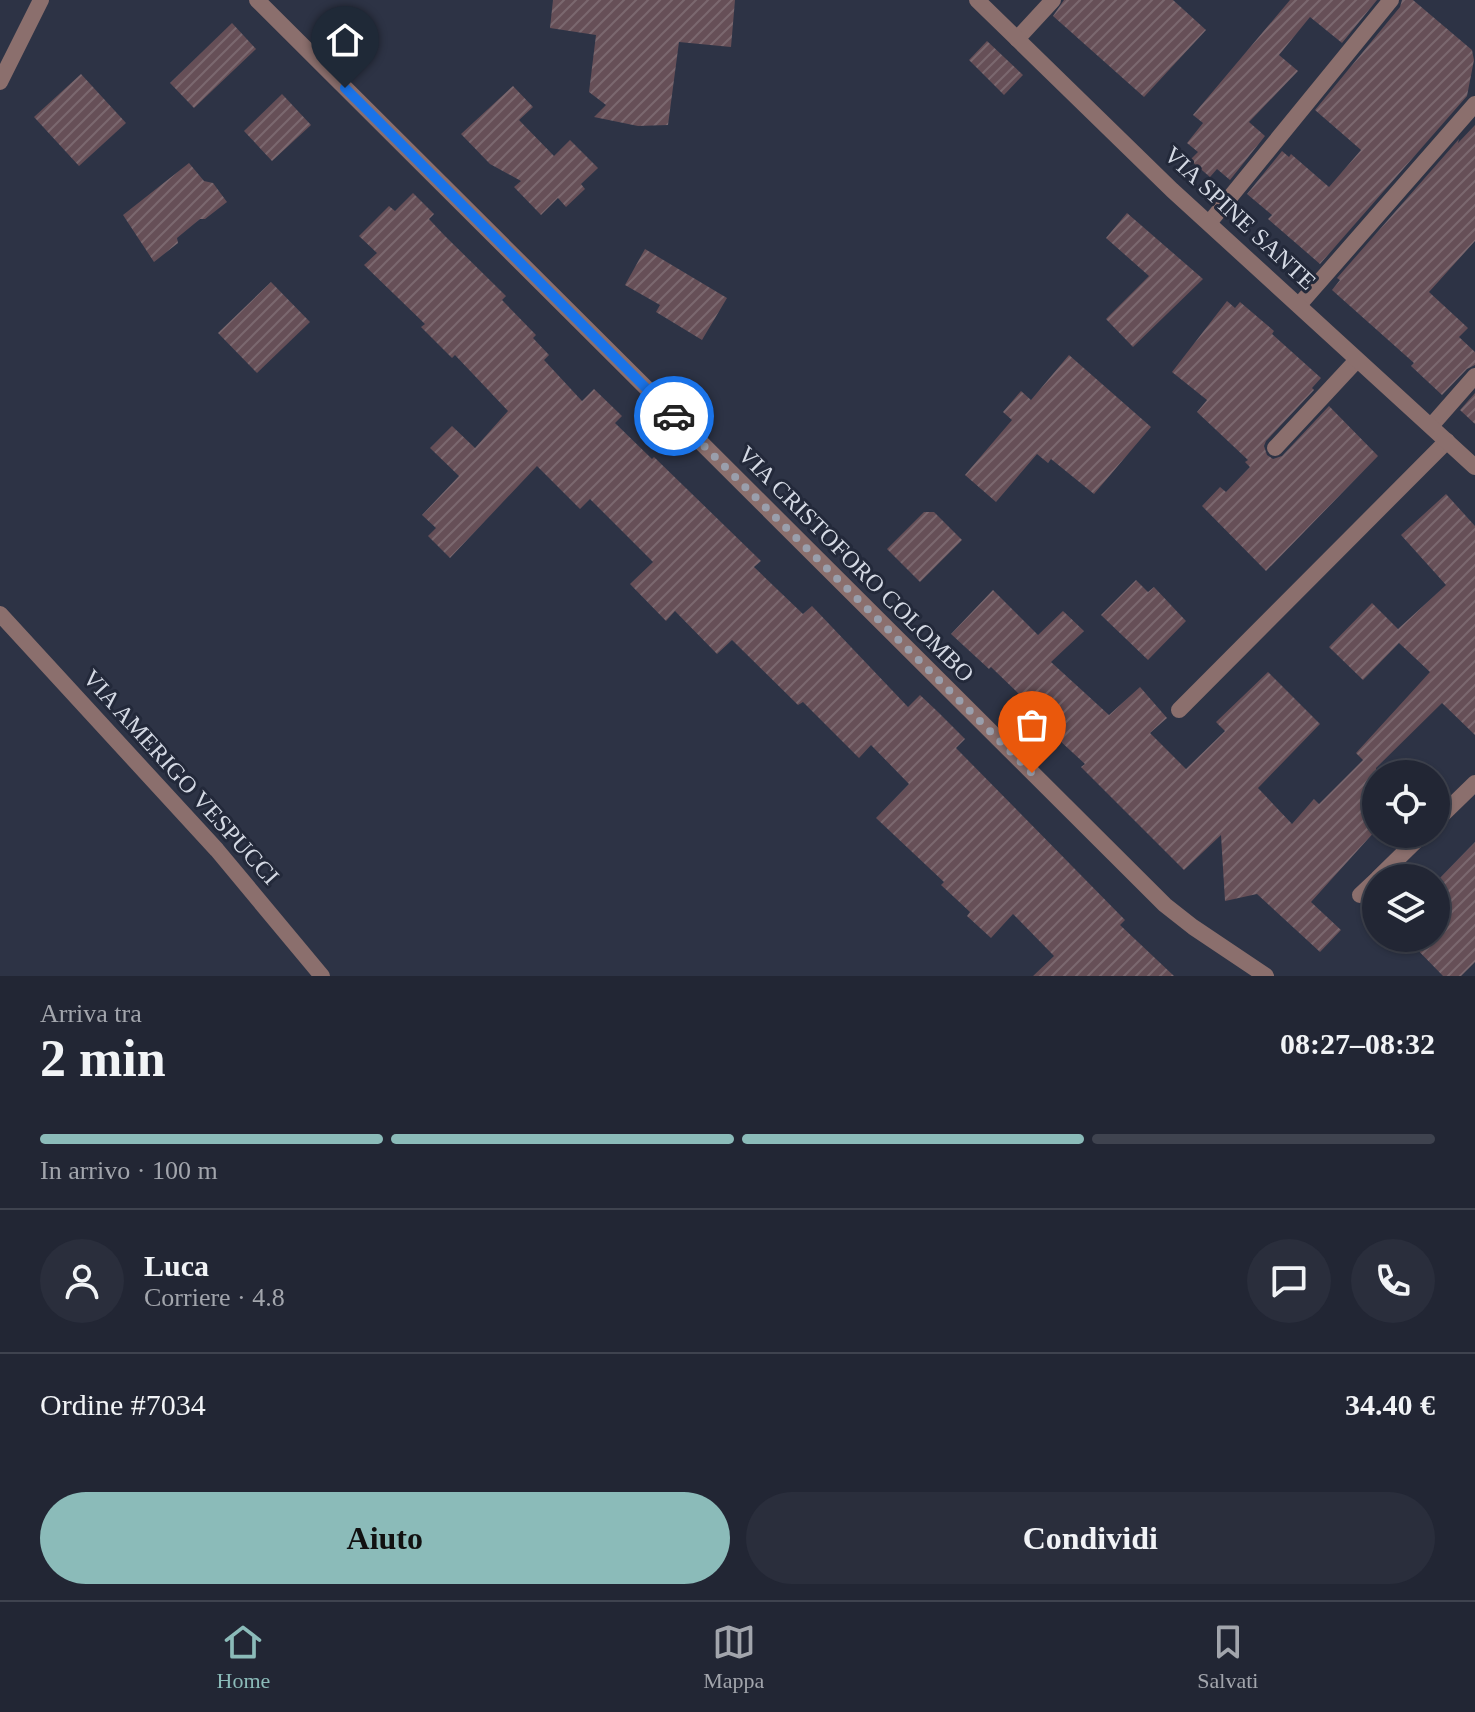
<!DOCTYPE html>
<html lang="it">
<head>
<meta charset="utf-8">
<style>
  :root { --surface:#222634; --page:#2a2e3c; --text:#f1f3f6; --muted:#a2a5ac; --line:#3f434f; --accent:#8bbbb9 }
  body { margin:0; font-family:"Times New Roman",serif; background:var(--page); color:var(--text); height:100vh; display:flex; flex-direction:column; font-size:30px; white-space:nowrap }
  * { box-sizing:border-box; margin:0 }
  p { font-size:26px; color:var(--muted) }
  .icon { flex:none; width:44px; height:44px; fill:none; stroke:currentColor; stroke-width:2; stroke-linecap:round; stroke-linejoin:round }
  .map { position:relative; height:976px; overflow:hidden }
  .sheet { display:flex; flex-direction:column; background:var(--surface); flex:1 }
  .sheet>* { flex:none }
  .buttons { position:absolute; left:1362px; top:760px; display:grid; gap:16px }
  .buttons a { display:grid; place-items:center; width:88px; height:88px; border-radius:50%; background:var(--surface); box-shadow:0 2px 6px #0004,0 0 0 2px var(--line); font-size:40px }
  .pin { position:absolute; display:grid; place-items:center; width:68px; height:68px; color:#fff; margin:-82px -34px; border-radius:50% 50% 50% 0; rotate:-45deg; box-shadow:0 0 8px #0007 }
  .pin .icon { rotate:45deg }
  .courier { position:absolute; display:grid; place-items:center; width:80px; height:80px; margin:-40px; border:6px solid #1a73e8; border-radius:50%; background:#fff; color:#222; box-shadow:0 2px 10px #0007 }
  .head em { font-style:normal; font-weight:800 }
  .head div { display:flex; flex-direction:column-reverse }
  .head { display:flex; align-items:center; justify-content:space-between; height:136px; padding:0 40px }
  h1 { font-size:52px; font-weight:800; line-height:60px }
  .bar { display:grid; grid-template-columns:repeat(4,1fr); gap:12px 8px; align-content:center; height:96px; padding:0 40px }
  .bar i { height:10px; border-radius:6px; background:var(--line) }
  .bar .selected { background:var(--accent) }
  .bar p { grid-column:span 4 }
  .line { display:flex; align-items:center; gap:20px; padding:0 40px; border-top:2px solid var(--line) }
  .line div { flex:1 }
  .round { display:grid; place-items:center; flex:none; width:84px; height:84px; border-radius:42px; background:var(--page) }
  .cta { display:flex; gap:16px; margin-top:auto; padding:16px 40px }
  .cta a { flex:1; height:92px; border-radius:48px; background:var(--accent); color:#111; font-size:32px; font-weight:800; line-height:92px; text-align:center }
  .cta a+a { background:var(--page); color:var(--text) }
  .menu { display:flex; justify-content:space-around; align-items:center; height:112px; border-top:2px solid var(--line); background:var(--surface); font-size:22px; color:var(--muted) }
  .menu a { display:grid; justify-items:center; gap:4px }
  .menu .selected { color:var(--accent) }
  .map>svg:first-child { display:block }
  .building { fill:url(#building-hatch) }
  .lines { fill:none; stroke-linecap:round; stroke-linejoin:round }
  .service { stroke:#8b6f6d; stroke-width:16 }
  .minor { stroke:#8b6f6d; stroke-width:16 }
  .tertiary { stroke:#8b6f6d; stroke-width:16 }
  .done { stroke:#9a9fac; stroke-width:8; stroke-dasharray:0 14.4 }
  .route { stroke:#1a73e8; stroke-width:10 }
  .labels { text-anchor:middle; stroke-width:6; stroke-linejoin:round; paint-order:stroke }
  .street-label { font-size:24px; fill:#d4d9e4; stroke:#23293a }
</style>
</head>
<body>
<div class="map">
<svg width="1475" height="976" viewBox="0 0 1475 976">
  <defs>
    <pattern id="building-hatch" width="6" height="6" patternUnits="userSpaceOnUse" patternTransform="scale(2)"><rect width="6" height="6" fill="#664f57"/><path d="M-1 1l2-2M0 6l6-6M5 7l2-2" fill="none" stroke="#7b686f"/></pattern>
  </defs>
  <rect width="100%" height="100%" fill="#2d3345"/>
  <g class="building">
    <polygon points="553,0 735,0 731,47 679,42 668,125 638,126 594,117 606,105 589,92 596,35 550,28"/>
    <polygon points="1064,0 1173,0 1206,30 1144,97 1053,16"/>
    <polygon points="1290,0 1377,0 1342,43 1310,17 1279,55 1298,71 1249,122 1265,136 1230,180 1217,169 1210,177 1190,160 1198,152 1187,143 1203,123 1193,115"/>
    <polygon points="1402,0 1413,0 1472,50 1474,60 1467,96 1320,264 1268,219 1272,215 1247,194 1282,151 1289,157 1291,154 1329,187 1361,150 1315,110 1400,7"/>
    <polygon points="232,23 256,49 194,108 170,83"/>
    <polygon points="987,41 1023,75 1004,95 969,60"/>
    <polygon points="81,74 126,123 79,166 34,117"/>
    <polygon points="513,86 533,107 519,120 554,156 570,140 598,168 581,184 585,189 566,207 558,198 541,215 514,187 521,181 490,164 461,134"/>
    <polygon points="282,94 311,125 272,161 244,131"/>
    <polygon points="1475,125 1475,241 1429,292 1468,328 1459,337 1475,352 1475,365 1467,369 1442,395 1411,366 1414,363 1332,290 1340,280 1337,278 1459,139 1458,143"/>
    <polygon points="189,163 204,181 213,183 227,202 205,219 200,219 177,238 178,243 154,262 123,215"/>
    <polygon points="413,193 434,214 429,219 445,236 506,296 502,300 536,335 533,338 549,355 544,360 582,401 594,389 622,416 615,423 652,459 654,457 761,561 754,567 803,614 812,606 908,707 920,695 938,712 965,739 956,748 1125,920 1120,925 1174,976 1033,976 1054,956 1013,914 991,938 967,916 970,912 941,885 944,882 876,818 909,784 871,745 859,758 803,702 798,705 732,640 717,654 675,611 666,621 630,584 653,562 590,499 580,509 537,466 450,558 428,536 436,528 422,515 459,476 430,448 452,426 475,448 508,411 455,355 452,358 421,327 425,324 364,265 377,253 359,236 389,206 395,211"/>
    <polygon points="1127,213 1203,279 1133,347 1106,319 1149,276 1106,238"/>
    <polygon points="645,249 727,298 702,340 656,312 660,305 625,285"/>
    <polygon points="271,282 310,322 257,373 218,333"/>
    <polygon points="1227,301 1235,308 1240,302 1274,331 1272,334 1321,378 1312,388 1314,390 1266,441 1264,446 1267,455 1273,459 1282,456 1329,406 1378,456 1266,571 1202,506 1220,487 1226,492 1250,467 1245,462 1248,460 1197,412 1207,400 1172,372"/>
    <polygon points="1069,355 1151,427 1094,494 1051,459 1048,463 1037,454 996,502 965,475 1012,420 1003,412 1021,391 1031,400"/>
    <polygon points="1475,393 1475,424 1460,410"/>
    <polygon points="1446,494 1475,526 1475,735 1442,703 1376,768 1376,830 1311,902 1341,930 1320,952 1257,894 1225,901 1221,835 1184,870 1081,767 1085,764 1045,727 1049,723 991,667 989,669 951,634 993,590 1038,635 1063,611 1084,631 1051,662 1109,715 1140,687 1167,718 1150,733 1186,769 1225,731 1216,722 1268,672 1320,724 1258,788 1292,824 1314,799 1319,804 1363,760 1356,753 1430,672 1399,643 1363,680 1329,647 1372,603 1398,629 1446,585 1401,535"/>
    <polygon points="924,512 934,512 962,540 920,582 887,549"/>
    <polygon points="1136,580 1148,592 1154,587 1186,621 1148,660 1101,615"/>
    <polygon points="1475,842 1475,962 1461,976 1443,976 1406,938 1436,938 1436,882"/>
  </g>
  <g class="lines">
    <polyline class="service" points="1275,448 1357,360"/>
    <g class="minor">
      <polyline points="257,0 1165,905 1193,927 1266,976"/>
      <polyline points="1017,39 1053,0"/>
      <polyline points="1209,223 1391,0"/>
      <polyline points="1299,305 1475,104"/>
      <polyline points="1431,426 1475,376"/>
      <polyline points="1179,710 1447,441"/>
      <polyline points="1436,821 1475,783"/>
      <polyline points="1378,878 1423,834"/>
      <polyline points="1360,895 1376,880"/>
    </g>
    <g class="tertiary">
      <polyline points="977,0 1172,190 1475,467"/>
      <polyline points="0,82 41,0"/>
      <polyline points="0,614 217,850 322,976"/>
    </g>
  </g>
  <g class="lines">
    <polyline class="done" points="674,416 1032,773"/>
    <polyline class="route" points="345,88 674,416"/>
  </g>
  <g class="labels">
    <g class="street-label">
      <text transform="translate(1240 218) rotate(43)" y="8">VIA SPINE SANTE</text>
      <text transform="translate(856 564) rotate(45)" y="8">VIA CRISTOFORO COLOMBO</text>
      <text transform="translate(181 777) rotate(48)" y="8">VIA AMERIGO VESPUCCI</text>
    </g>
  </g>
</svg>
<div class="buttons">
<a><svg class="icon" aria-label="locate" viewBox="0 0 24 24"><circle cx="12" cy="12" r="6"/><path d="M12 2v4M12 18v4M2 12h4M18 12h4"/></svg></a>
<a><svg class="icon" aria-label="layers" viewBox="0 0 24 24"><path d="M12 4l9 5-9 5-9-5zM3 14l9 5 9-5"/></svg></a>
</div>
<div class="pin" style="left:1032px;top:773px;background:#ea580c"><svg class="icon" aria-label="bag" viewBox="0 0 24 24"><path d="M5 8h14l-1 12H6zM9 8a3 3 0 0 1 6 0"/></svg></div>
<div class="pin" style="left:345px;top:88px;background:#1f2937"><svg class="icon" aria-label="home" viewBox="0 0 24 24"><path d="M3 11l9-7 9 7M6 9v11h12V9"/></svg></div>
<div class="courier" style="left:674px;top:416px"><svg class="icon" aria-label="car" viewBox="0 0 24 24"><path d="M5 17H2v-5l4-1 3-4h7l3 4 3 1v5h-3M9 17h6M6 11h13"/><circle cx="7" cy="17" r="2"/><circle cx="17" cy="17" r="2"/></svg></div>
</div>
<section class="sheet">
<div class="head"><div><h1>2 min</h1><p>Arriva tra</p></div><em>08:27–08:32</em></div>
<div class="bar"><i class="selected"></i><i class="selected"></i><i class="selected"></i><i></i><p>In arrivo · 100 m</p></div>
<div class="line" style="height:144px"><a class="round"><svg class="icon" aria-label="person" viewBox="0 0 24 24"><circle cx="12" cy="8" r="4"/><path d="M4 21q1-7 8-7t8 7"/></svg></a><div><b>Luca</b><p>Corriere · 4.8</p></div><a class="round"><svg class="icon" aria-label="chat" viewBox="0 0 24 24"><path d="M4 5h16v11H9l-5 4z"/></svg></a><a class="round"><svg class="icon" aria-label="phone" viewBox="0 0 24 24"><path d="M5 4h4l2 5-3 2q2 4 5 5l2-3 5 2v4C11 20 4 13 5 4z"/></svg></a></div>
<div class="line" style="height:104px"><div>Ordine #7034</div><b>34.40 €</b></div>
<div class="cta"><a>Aiuto</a><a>Condividi</a></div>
</section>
<nav class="menu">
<a class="selected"><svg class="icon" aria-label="home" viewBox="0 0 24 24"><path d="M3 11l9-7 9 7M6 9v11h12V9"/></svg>Home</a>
<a><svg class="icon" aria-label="map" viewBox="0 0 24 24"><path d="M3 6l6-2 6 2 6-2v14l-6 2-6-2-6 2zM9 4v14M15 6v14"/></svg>Mappa</a>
<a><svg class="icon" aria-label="saved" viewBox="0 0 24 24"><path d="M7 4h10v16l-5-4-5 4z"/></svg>Salvati</a>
</nav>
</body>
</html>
